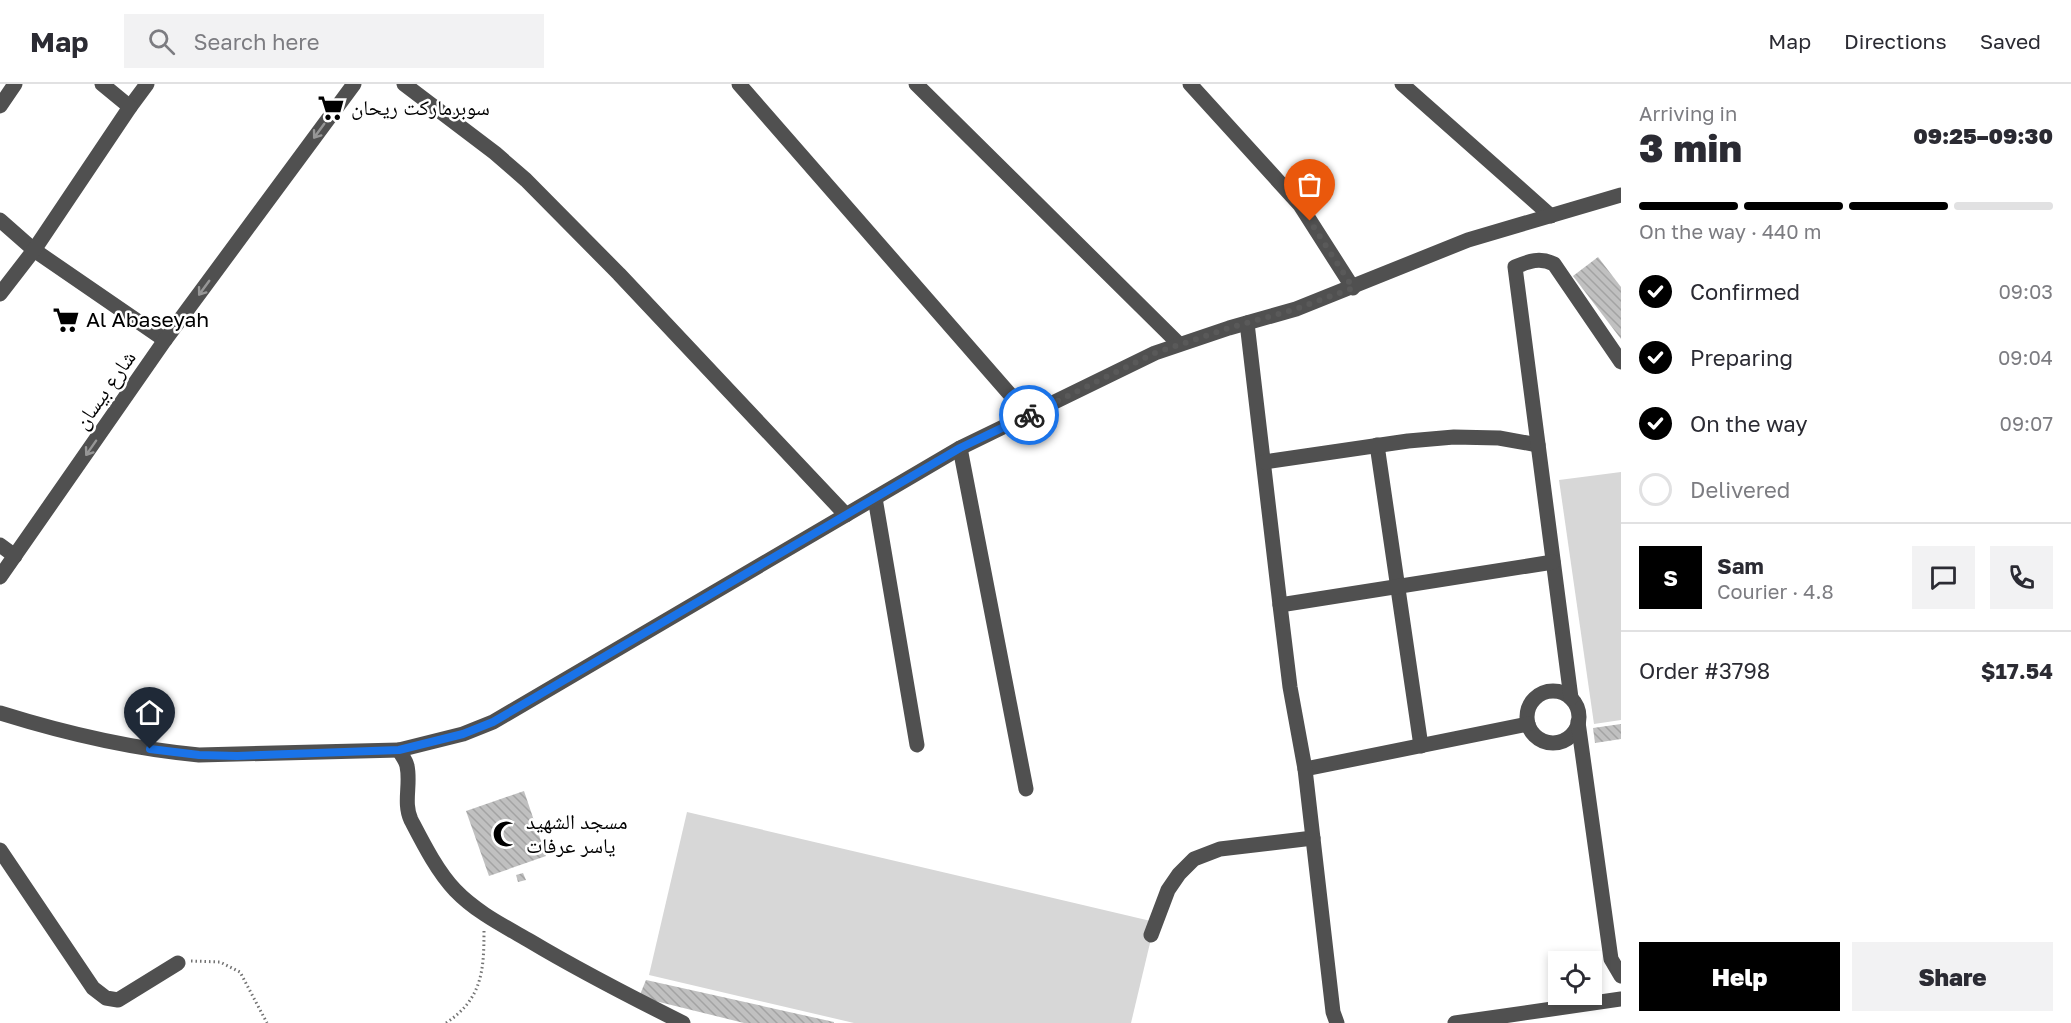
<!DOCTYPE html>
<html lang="en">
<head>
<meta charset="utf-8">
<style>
  :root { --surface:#fff; --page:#f2f2f3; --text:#2b2b33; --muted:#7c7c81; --line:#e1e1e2; --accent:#000 }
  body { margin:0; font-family:"Golos Text","Noto Naskh Arabic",sans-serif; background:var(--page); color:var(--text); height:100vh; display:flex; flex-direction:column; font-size:22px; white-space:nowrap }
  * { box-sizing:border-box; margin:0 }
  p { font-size:20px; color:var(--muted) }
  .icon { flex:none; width:33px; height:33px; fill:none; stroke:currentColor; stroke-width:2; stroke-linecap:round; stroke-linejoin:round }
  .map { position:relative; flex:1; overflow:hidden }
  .side { display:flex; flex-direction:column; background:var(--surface); width:450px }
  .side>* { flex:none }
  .fabs { position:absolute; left:1548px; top:867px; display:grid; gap:12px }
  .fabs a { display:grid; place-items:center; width:54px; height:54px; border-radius:0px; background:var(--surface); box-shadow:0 3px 9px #0003; font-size:30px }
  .pin { position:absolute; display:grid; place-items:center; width:51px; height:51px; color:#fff; margin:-62px -26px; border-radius:50% 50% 50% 0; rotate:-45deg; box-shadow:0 0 6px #0007 }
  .pin .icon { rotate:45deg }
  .courier { position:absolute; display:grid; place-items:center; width:60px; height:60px; margin:-30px; border:4px solid #1a73e8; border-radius:50%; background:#fff; color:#222; box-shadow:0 2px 8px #0007 }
  .head em { font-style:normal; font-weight:800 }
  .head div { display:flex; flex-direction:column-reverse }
  .head { display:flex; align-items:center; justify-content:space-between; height:102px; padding:0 18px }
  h1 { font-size:39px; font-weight:800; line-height:45px }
  .bar { display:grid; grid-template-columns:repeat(4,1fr); gap:9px 6px; align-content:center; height:72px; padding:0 18px }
  .bar i { height:8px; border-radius:4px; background:var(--line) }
  .bar .on { background:var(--accent) }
  .bar p { grid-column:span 4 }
  .line { display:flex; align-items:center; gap:15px; padding:0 18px; border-top:2px solid var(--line) }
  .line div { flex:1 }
  .round { display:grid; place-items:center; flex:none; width:63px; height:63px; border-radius:0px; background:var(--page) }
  ol { padding:0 18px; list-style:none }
  li { display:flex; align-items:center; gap:18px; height:66px }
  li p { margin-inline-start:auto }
  li .icon { padding:6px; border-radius:50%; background:var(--accent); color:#fff; stroke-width:4 }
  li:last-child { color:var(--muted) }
  li i { width:33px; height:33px; border:3px solid var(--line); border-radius:50% }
  .cta { display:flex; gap:12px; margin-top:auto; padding:12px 18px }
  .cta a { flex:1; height:69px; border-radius:0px; background:var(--accent); color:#fff; font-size:24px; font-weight:800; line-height:69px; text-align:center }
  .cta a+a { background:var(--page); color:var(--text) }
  header { display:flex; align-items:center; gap:36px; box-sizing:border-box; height:84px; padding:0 30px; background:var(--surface); border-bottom:2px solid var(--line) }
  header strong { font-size:28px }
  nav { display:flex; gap:33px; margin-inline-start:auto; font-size:21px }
  .search { width:420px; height:54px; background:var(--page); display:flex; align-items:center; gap:15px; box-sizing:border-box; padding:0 21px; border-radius:0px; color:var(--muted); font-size:22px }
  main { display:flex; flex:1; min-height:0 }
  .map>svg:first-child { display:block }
  .grass { fill:#d7d7d7 }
  .building { fill:url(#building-back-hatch) }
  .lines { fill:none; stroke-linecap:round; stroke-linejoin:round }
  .path { stroke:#727272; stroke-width:3; stroke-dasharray:1.5 3; stroke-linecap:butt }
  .minor { stroke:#505050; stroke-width:15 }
  .oneway { stroke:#969696 }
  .done { stroke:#595959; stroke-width:6; stroke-dasharray:0 10.8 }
  .route { stroke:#1a73e8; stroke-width:8 }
  .labels { text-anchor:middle; stroke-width:5; stroke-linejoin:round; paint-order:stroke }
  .poi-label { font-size:21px; fill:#000; stroke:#fff; text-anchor:start }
  .street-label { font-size:21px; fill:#000; stroke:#fff }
</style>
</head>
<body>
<header>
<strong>Map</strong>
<div class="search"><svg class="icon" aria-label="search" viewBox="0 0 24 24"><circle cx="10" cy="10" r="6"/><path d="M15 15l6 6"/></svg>Search here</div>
<nav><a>Map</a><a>Directions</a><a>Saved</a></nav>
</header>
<main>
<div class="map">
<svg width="1621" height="939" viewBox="0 0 1621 939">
  <defs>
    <pattern id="building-back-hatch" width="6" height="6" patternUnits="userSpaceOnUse" patternTransform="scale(1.5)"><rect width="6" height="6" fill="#c0c0c0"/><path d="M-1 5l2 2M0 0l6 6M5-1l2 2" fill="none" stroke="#a3a3a3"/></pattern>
  </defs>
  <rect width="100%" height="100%" fill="#fff"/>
  <g class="grass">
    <polygon points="1621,388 1621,636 1594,640 1559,396"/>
    <polygon points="687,728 1155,838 1131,939 854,939 649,891"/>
  </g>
  <g class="building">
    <polygon points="1598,173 1621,203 1621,255 1573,192"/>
    <polygon points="1621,640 1621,655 1595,659 1593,644"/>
    <polygon points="524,707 546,772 489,792 466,727"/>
    <polygon points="523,789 526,796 518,798 516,791"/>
    <polygon points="646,896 834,938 834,939 744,939 639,913"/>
  </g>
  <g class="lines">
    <g class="path">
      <polyline points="191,877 220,878 240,888 267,939"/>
      <path d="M446,939C482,915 484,887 484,847"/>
    </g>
    <g class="minor">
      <polyline points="404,0 495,69 526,96 619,190 846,431"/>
      <polyline points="739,0 1028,331"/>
      <polyline points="916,0 1179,260"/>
      <polyline points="1190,0 1300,121 1353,204"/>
      <polyline points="1402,0 1551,132"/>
      <polyline points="0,22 15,0"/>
      <polyline points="130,23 147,0"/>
      <polyline points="0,136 34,166 165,256"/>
      <polyline points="0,210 34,166 130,23 102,0"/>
      <polyline points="1247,239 1280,521"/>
      <polyline points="1377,361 1421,662"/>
      <polyline points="960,364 1026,705"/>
      <polyline points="1264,378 1408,357 1454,353 1499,354 1538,361"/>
      <polyline points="875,414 917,661"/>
      <polyline points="0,461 15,472"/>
      <polyline points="0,493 165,256 354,0"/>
      <circle cx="1553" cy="633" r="26"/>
      <path d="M1571,614L1515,183C1529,177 1540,173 1554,180L1621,278"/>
      <path d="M0,629C64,649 132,665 199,671L399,666"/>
      <polyline points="1578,638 1611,875 1621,892"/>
      <polyline points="1305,685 1528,640"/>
      <polyline points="0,766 93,904 106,914 118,916 178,879"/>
      <polyline points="1151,851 1168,806 1179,790 1194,775 1220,765 1313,754"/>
      <path d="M683,939C631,913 580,887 530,857C504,842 476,828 455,806C437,787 423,759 411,736C403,719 411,700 407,682C406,676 401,671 399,666L463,650L493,638L960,364L1155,269L1229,244L1296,225L1468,156L1621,111"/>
      <polyline points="1337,939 1333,928 1305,685 1290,603 1280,521 1553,478"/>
      <polyline points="1455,939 1621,915"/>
    </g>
  </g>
  <defs><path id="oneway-shaft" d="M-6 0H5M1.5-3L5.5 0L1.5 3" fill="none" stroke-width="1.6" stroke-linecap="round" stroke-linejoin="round" transform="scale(1.5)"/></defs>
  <g class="oneway">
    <use href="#oneway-shaft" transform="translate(319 47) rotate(126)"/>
    <use href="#oneway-shaft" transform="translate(204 204) rotate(126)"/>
    <use href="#oneway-shaft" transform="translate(91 364) rotate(125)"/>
  </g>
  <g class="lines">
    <polyline class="done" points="1029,331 1155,269 1229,244 1296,225 1353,204 1310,137"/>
    <polyline class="route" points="150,665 199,671 237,672 399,666 463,650 493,638 960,364 1029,331"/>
  </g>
  <defs>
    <g id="supermarket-bare" transform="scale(2.07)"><path d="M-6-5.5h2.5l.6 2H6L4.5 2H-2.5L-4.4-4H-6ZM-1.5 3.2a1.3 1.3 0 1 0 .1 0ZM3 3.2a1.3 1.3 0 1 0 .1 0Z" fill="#000" stroke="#fff" stroke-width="2.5" paint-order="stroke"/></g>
    <g id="mosque-bare" transform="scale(2.07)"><path d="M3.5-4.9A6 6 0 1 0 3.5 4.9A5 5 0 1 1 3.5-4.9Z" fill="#000" stroke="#fff" stroke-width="2.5" paint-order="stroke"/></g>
  </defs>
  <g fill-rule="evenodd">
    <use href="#supermarket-bare" x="331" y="24"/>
    <use href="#supermarket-bare" x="66" y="236"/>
    <use href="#mosque-bare" x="506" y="750"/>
  </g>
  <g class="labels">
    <g class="poi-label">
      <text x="351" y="31">سوبرماركت ريحان</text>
      <text x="86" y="243">Al Abaseyah</text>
      <text x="526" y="745">مسجد الشهيد<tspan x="526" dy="24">ياسر عرفات</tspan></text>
    </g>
    <g class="street-label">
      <text transform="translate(105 306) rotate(-55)" y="7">شارع بيسان</text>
    </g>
  </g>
</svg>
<div class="fabs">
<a><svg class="icon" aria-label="locate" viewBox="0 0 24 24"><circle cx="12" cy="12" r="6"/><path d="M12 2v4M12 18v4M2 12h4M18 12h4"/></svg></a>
</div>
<div class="pin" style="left:1310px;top:137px;background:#ea580c"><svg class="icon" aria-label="bag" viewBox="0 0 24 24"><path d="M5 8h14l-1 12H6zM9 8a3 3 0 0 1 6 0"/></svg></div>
<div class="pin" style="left:150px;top:665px;background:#1f2937"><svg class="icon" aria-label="home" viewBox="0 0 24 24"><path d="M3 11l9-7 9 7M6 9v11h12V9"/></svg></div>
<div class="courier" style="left:1029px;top:331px"><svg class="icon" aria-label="bike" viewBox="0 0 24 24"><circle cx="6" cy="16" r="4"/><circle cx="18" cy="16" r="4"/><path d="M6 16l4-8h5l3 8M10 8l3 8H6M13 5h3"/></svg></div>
</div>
<section class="side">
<div class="head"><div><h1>3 min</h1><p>Arriving in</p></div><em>09:25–09:30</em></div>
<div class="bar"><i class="on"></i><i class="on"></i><i class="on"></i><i></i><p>On the way · 440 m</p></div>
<ol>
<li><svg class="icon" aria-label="check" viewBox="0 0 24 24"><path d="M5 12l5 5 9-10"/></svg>Confirmed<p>09:03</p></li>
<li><svg class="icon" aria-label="check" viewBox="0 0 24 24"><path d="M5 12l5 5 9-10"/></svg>Preparing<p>09:04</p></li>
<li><svg class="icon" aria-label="check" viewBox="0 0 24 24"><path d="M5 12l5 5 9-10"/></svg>On the way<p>09:07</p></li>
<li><i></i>Delivered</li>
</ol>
<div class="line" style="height:108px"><b class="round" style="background:var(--accent);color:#fff">S</b><div><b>Sam</b><p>Courier · 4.8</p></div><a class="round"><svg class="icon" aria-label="chat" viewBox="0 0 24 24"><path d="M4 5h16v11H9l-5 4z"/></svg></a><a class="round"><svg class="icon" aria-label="phone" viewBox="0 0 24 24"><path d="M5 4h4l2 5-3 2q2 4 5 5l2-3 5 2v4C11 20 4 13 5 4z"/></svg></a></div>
<div class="line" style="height:78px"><div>Order #3798</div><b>$17.54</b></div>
<div class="cta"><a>Help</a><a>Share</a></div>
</section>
</main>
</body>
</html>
